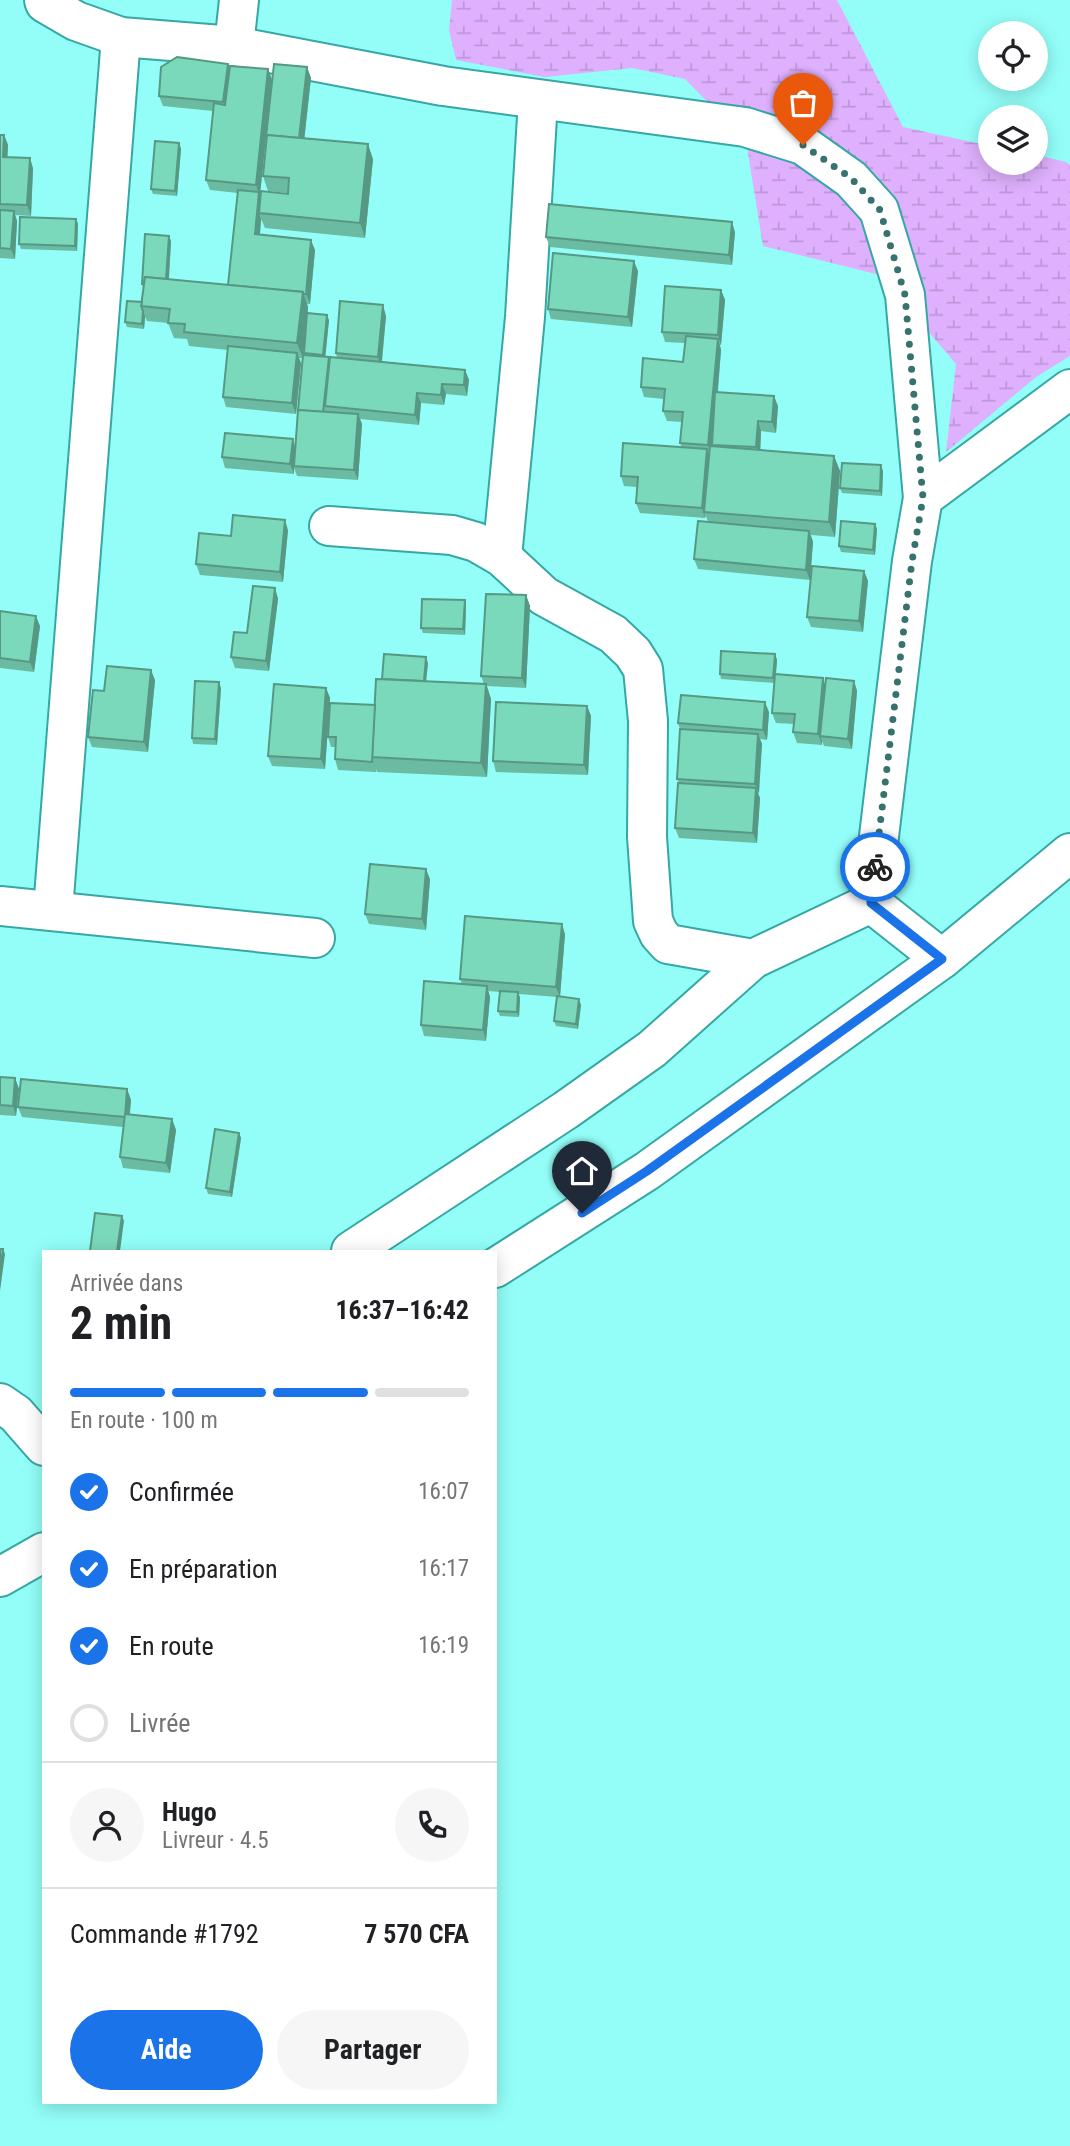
<!DOCTYPE html>
<html lang="fr">
<head>
<meta charset="utf-8">
<style>
  :root { --surface:#fff; --page:#f6f6f6; --text:#202124; --muted:#757577; --line:#e0e0e0; --accent:#1a73e8 }
  body { margin:0; font-family:"Roboto Condensed",sans-serif; background:var(--page); color:var(--text); height:100vh; display:flex; flex-direction:column; font-size:26px; white-space:nowrap }
  * { box-sizing:border-box; margin:0 }
  p { font-size:23px; color:var(--muted) }
  .icon { flex:none; width:38px; height:38px; fill:none; stroke:currentColor; stroke-width:2; stroke-linecap:round; stroke-linejoin:round }
  .map { position:relative; flex:1; overflow:hidden }
  .side { position:absolute; left:42px; top:1250px; width:455px; height:854px; display:flex; flex-direction:column; background:var(--surface); border-radius:0px; box-shadow:0 4px 18px #0003 }
  .side>* { flex:none }
  .fabs { position:absolute; left:978px; top:21px; display:grid; gap:14px }
  .fabs a { display:grid; place-items:center; width:70px; height:70px; border-radius:50%; background:var(--surface); box-shadow:0 4px 18px #0003; font-size:35px }
  .pin { position:absolute; display:grid; place-items:center; width:60px; height:60px; color:#fff; margin:-72px -30px; border-radius:50% 50% 50% 0; rotate:-45deg; box-shadow:0 0 7px #0007 }
  .pin .icon { rotate:45deg }
  .courier { position:absolute; display:grid; place-items:center; width:70px; height:70px; margin:-35px; border:5px solid #1a73e8; border-radius:50%; background:#fff; color:#222; box-shadow:0 2px 9px #0007 }
  .headline em { font-style:normal; font-weight:700 }
  .headline div { display:flex; flex-direction:column-reverse }
  .headline { display:flex; align-items:center; justify-content:space-between; height:119px; padding:0 28px }
  h1 { font-size:46px; font-weight:700; line-height:52px }
  .bar { display:grid; grid-template-columns:repeat(4,1fr); gap:10px 7px; align-content:center; height:84px; padding:0 28px }
  .bar i { height:9px; border-radius:5px; background:var(--line) }
  .bar .current { background:var(--accent) }
  .bar p { grid-column:span 4 }
  .line { display:flex; align-items:center; gap:18px; padding:0 28px; border-top:2px solid var(--line) }
  .line div { flex:1 }
  .round { display:grid; place-items:center; flex:none; width:74px; height:74px; border-radius:37px; background:var(--page) }
  ol { padding:0 28px; list-style:none }
  li { display:flex; align-items:center; gap:21px; height:77px }
  li p { margin-inline-start:auto }
  li .icon { padding:7px; border-radius:50%; background:var(--accent); color:#fff; stroke-width:4 }
  li:last-child { color:var(--muted) }
  li i { width:38px; height:38px; border:4px solid var(--line); border-radius:50% }
  .cta { display:flex; gap:14px; margin-top:auto; padding:14px 28px }
  .cta a { flex:1; height:80px; border-radius:42px; background:var(--accent); color:#fff; font-size:28px; font-weight:700; line-height:80px; text-align:center }
  .cta a+a { background:var(--page); color:var(--text) }
  .map>svg:first-child { display:block }
  .wetland { fill:url(#wetland-marsh) }
  .lines { fill:none; stroke-linecap:round; stroke-linejoin:round }
  .minor-casing { stroke:#36a7a3; stroke-width:42 }
  .minor { stroke:#fff; stroke-width:38 }
  .wall { fill:#6abba1 }
  .shaded-wall { fill:#569883 }
  .building { fill:#7bd9bb; stroke:#569883; stroke-width:2 }
  .done { stroke:#367370; stroke-width:7; stroke-dasharray:0 12.6 }
  .route { stroke:#1a73e8; stroke-width:9 }
</style>
</head>
<body>
<div class="map">
<svg width="1070" height="2146" viewBox="0 0 1070 2146">
  <defs>
    <pattern id="wetland-marsh" width="20" height="14" patternUnits="userSpaceOnUse" patternTransform="scale(1.75)"><rect width="20" height="14" fill="#deb0fd"/><path d="M1 5h8M5 5V1M11 12h8M15 12V8" fill="none" stroke="#bd97d9"/></pattern>
  </defs>
  <rect width="100%" height="100%" fill="#93fef8"/>
  <polygon class="wetland" points="452,0 837,0 903,127 990,146 990,163 1036,163 1036,155 1066,162 1070,165 1070,356 1036,377 946,452 956,364 880,275 763,246 746,141 685,79 632,68 545,77 456,60 449,30"/>
  <g class="lines">
    <g class="minor-casing">
      <g id="minor">
        <polyline points="44,0 45,3 76,21 121,37 234,46 443,86 745,127 803,145 851,179 879,210 905,295 923,498"/>
        <polyline points="234,46 239,0"/>
        <polyline points="329,526 452,535 476,542 502,557 544,596 613,634 633,653 643,669 648,721 647,837 653,921 659,934 668,944 753,959"/>
        <polyline points="502,557 525,317 538,100"/>
        <polyline points="871,903 942,959"/>
        <polyline points="0,906 315,938"/>
        <polyline points="53,910 121,37"/>
        <polyline points="351,1251 566,1110 652,1049 753,959 871,903 912,561 923,498 1070,389"/>
        <polyline points="495,1268 647,1171 942,959 1070,853"/>
        <polyline points="0,1403 16,1414 44,1446"/>
        <polyline points="0,1577 44,1552"/>
      </g>
    </g>
    <use href="#minor" class="minor"/>
  </g>
  <g class="wall">
    <polygon points="307,67 311,78 304,139 373,159 365,238 265,228 261,219 260,235 315,250 310,304 307,304 308,307 308,313 329,320 325,357 329,357 330,360 337,358 336,353 386,316 382,362 465,370 469,380 467,396 446,394 444,405 421,403 419,425 360,419 362,424 358,480 297,476 294,468 294,474 225,468 222,457 295,446 303,358 299,358 301,363 296,414 226,407 223,397 228,350 189,346 187,339 174,338 168,323 147,321 145,317 144,329 127,327 125,322 142,302 143,288 142,284 171,241 169,279 228,285 238,193 210,190 206,180 213,111 163,106 159,96 229,69 268,69 272,80 260,194 261,197 288,194 288,193 268,191 263,176"/>
    <polygon points="0,135 4,135 8,145 7,157 33,168 31,216 15,215 17,221 15,259 0,258"/>
    <polygon points="179,143 181,149 177,196 153,194 151,189"/>
    <polygon points="76,219 78,224 77,251 21,249 19,244"/>
    <polygon points="735,232 732,265 550,247 546,237"/>
    <polygon points="638,271 632,327 551,319 548,309"/>
    <polygon points="721,290 725,300 721,345 720,345 721,350 718,392 778,406 776,433 761,431 760,450 834,456 840,471 835,537 811,535 813,542 810,580 698,569 694,559 708,522 706,516 705,518 640,513 636,503 637,487 624,486 621,476 682,447 680,443 682,422 667,421 663,411 664,399 644,397 641,387 683,362 685,343 665,342 662,332"/>
    <polygon points="883,471 882,496 842,493 840,488"/>
    <polygon points="875,524 877,529 875,555 841,552 839,546"/>
    <polygon points="288,530 283,582 200,575 196,564 231,536"/>
    <polygon points="864,571 868,581 863,632 811,627 807,617"/>
    <polygon points="275,588 278,599 269,671 235,668 231,657"/>
    <polygon points="526,595 530,606 526,688 487,686 491,699 487,777 377,772 376,769 376,772 338,770 335,759 335,747 331,747 328,737 375,705 382,679 428,663 426,681 484,684 481,676"/>
    <polygon points="466,605 465,635 423,633 421,628"/>
    <polygon points="0,611 40,626 34,672 0,668"/>
    <polygon points="775,654 777,660 776,674 825,685 854,681 857,691 852,749 824,746 822,741 822,745 797,743 793,732 794,724 776,723 772,713 774,683 721,679 720,674"/>
    <polygon points="155,680 148,752 92,747 88,737 104,691"/>
    <polygon points="221,688 217,745 193,744 192,738"/>
    <polygon points="326,688 330,698 325,769 272,766 268,756"/>
    <polygon points="587,706 591,716 588,775 496,772 493,761"/>
    <polygon points="769,712 767,740 760,739 762,744 758,794 760,798 757,843 679,838 675,828 679,783 677,779 680,729 678,723"/>
    <polygon points="430,879 426,930 369,924 365,914"/>
    <polygon points="565,934 560,996 581,1005 578,1029 556,1026 554,1021 557,997 519,994 520,998 519,1017 500,1016 498,1011 500,992 488,991 490,997 486,1041 424,1036 421,1025 462,984 460,979"/>
    <polygon points="0,1077 15,1078 19,1089 16,1116 0,1115"/>
    <polygon points="127,1089 131,1100 130,1115 172,1119 176,1130 170,1173 123,1168 120,1157 123,1127 22,1117 18,1107"/>
    <polygon points="239,1133 241,1138 232,1197 208,1194 206,1188"/>
  </g>
  <g class="shaded-wall">
    <polygon points="228,64 231,75 227,113 223,102"/>
    <polygon points="307,67 311,78 303,151 299,140"/>
    <polygon points="268,69 272,80 260,194 263,203 259,213 261,219 259,245 255,234 259,194 256,185"/>
    <polygon points="4,135 8,145 7,167 3,157"/>
    <polygon points="179,143 181,149 177,196 175,191"/>
    <polygon points="368,144 373,159 365,238 360,223"/>
    <polygon points="30,158 33,168 31,216 27,205"/>
    <polygon points="14,211 17,221 15,259 11,249"/>
    <polygon points="76,219 78,224 77,251 75,246"/>
    <polygon points="732,222 735,232 732,265 729,255"/>
    <polygon points="169,236 171,241 168,290 166,285"/>
    <polygon points="311,240 315,250 310,304 306,294"/>
    <polygon points="634,261 638,271 632,327 628,317"/>
    <polygon points="721,290 725,300 721,345 718,335"/>
    <polygon points="303,292 308,307 303,358 297,343"/>
    <polygon points="383,305 386,316 381,368 378,357"/>
    <polygon points="143,311 145,317 144,329 142,324"/>
    <polygon points="327,315 329,320 325,360 323,355"/>
    <polygon points="718,339 721,350 712,456 708,445"/>
    <polygon points="297,353 301,363 296,414 292,403"/>
    <polygon points="465,370 469,380 467,396 464,385"/>
    <polygon points="442,384 446,394 444,405 441,395"/>
    <polygon points="417,393 421,403 419,425 415,415"/>
    <polygon points="774,396 778,406 776,433 772,422"/>
    <polygon points="358,414 362,424 358,480 354,470"/>
    <polygon points="758,421 761,431 760,458 756,447"/>
    <polygon points="293,439 296,449 294,466 294,474 290,464"/>
    <polygon points="707,449 710,459 704,512 705,518 702,508"/>
    <polygon points="834,456 840,471 835,537 829,522"/>
    <polygon points="881,465 883,471 882,496 880,491"/>
    <polygon points="285,520 288,530 283,582 280,572"/>
    <polygon points="875,524 877,529 875,555 873,550"/>
    <polygon points="809,531 813,542 810,580 806,570"/>
    <polygon points="864,571 868,581 863,632 859,621"/>
    <polygon points="275,588 278,599 269,671 266,661"/>
    <polygon points="526,595 530,606 526,688 522,678"/>
    <polygon points="465,600 466,605 465,635 463,629"/>
    <polygon points="36,616 40,626 34,672 30,662"/>
    <polygon points="775,654 777,660 775,683 773,678"/>
    <polygon points="426,657 428,663 425,691 423,686"/>
    <polygon points="151,670 155,680 148,752 144,742"/>
    <polygon points="823,678 826,688 820,736 822,741 822,745 818,734"/>
    <polygon points="854,681 857,691 852,749 848,739"/>
    <polygon points="219,682 221,688 217,745 215,739"/>
    <polygon points="486,684 491,699 487,777 481,763"/>
    <polygon points="326,688 330,698 325,769 321,759"/>
    <polygon points="765,702 769,712 767,740 763,730"/>
    <polygon points="587,706 591,716 588,775 584,765"/>
    <polygon points="758,734 762,744 759,794 755,784"/>
    <polygon points="756,788 760,798 757,843 753,833"/>
    <polygon points="426,869 430,879 426,930 422,919"/>
    <polygon points="562,924 565,934 560,997 556,987"/>
    <polygon points="487,986 490,997 486,1041 483,1030"/>
    <polygon points="518,992 520,998 519,1017 517,1012"/>
    <polygon points="579,999 581,1005 578,1029 576,1024"/>
    <polygon points="15,1078 19,1089 16,1116 13,1106"/>
    <polygon points="127,1089 131,1100 128,1127 125,1117"/>
    <polygon points="172,1119 176,1130 170,1173 166,1163"/>
    <polygon points="239,1133 241,1138 232,1197 230,1192"/>
    <polygon points="122,1216 124,1221 120,1251 117,1251"/>
    <polygon points="3,1249 5,1254 0,1291 0,1270"/>
  </g>
  <g class="building">
    <polygon points="177,57 228,64 223,102 159,96 161,67"/>
    <polygon points="274,64 307,67 299,138 267,135 266,137"/>
    <polygon points="230,66 268,69 256,185 206,180 214,103 225,105"/>
    <polygon points="0,135 4,135 3,157 30,158 27,205 0,204"/>
    <polygon points="267,135 368,144 360,223 259,213 261,191 288,194 289,178 263,176"/>
    <polygon points="155,141 179,143 175,191 151,189"/>
    <polygon points="238,190 259,192 255,234 311,240 306,294 303,294 303,292 228,285"/>
    <polygon points="549,204 732,222 729,255 546,237"/>
    <polygon points="0,210 14,211 11,249 0,248"/>
    <polygon points="20,217 76,219 75,246 19,244"/>
    <polygon points="145,234 169,236 166,279 145,277 144,284 142,284"/>
    <polygon points="553,253 634,261 628,317 548,309"/>
    <polygon points="145,277 303,292 297,343 184,332 185,324 168,323 170,309 141,306"/>
    <polygon points="665,286 721,290 718,335 662,332"/>
    <polygon points="127,301 142,302 141,306 143,311 142,324 125,322"/>
    <polygon points="340,301 383,305 378,357 336,353"/>
    <polygon points="307,313 327,315 323,355 304,353"/>
    <polygon points="686,336 718,339 708,445 680,443 683,412 663,411 665,389 641,387 643,358 683,362"/>
    <polygon points="228,346 297,353 292,403 223,397"/>
    <polygon points="303,355 329,357 323,412 298,410"/>
    <polygon points="330,357 465,370 464,385 442,384 441,395 417,393 415,415 325,406"/>
    <polygon points="715,392 774,396 772,422 758,421 756,447 712,445"/>
    <polygon points="298,410 358,414 354,470 294,466"/>
    <polygon points="225,433 293,439 290,464 222,457"/>
    <polygon points="623,443 707,449 702,508 636,503 638,477 621,476"/>
    <polygon points="710,446 834,456 829,522 704,512"/>
    <polygon points="842,463 881,465 880,491 840,488"/>
    <polygon points="233,515 285,520 280,572 196,564 199,533 231,536"/>
    <polygon points="698,521 809,531 806,570 694,559"/>
    <polygon points="841,521 875,524 873,550 839,546"/>
    <polygon points="812,566 864,571 859,621 807,617"/>
    <polygon points="253,586 275,588 266,661 231,657 234,632 247,633"/>
    <polygon points="486,594 526,595 522,678 481,676"/>
    <polygon points="422,599 465,600 463,629 421,628"/>
    <polygon points="0,611 36,616 30,662 0,658"/>
    <polygon points="721,651 775,654 773,678 720,674"/>
    <polygon points="384,654 426,657 424,681 382,679"/>
    <polygon points="107,666 151,670 144,742 88,737 93,690 104,691"/>
    <polygon points="775,674 823,678 818,734 793,732 795,714 772,713"/>
    <polygon points="826,678 854,681 848,739 820,736"/>
    <polygon points="376,679 486,684 481,763 372,757"/>
    <polygon points="195,681 219,682 215,739 192,738"/>
    <polygon points="274,684 326,688 321,759 268,756"/>
    <polygon points="681,695 765,702 763,730 678,723"/>
    <polygon points="496,702 587,706 584,765 493,761"/>
    <polygon points="330,703 375,705 372,762 335,759 336,737 328,737"/>
    <polygon points="680,729 758,734 755,784 677,779"/>
    <polygon points="678,783 756,788 753,833 675,828"/>
    <polygon points="370,864 426,869 422,919 365,914"/>
    <polygon points="465,916 562,924 556,987 460,979"/>
    <polygon points="424,981 487,986 483,1030 421,1025"/>
    <polygon points="500,991 518,992 517,1012 498,1011"/>
    <polygon points="557,996 579,999 576,1024 554,1021"/>
    <polygon points="0,1077 15,1078 13,1106 0,1105"/>
    <polygon points="21,1079 127,1089 125,1117 18,1107"/>
    <polygon points="125,1114 172,1119 166,1163 120,1157"/>
    <polygon points="215,1129 239,1133 230,1192 206,1188"/>
    <polygon points="95,1213 122,1216 117,1251 90,1251"/>
    <polygon points="0,1249 3,1249 0,1270"/>
  </g>
  <g class="lines">
    <polyline class="done" points="803,145 851,178 880,210 905,295 923,498 912,561 875,867"/>
    <polyline class="route" points="582,1213 647,1171 942,959 871,903 875,867"/>
  </g>
</svg>
<div class="fabs">
<a><svg class="icon" aria-label="locate" viewBox="0 0 24 24"><circle cx="12" cy="12" r="6"/><path d="M12 2v4M12 18v4M2 12h4M18 12h4"/></svg></a>
<a><svg class="icon" aria-label="layers" viewBox="0 0 24 24"><path d="M12 4l9 5-9 5-9-5zM3 14l9 5 9-5"/></svg></a>
</div>
<div class="pin" style="left:803px;top:145px;background:#ea580c"><svg class="icon" aria-label="bag" viewBox="0 0 24 24"><path d="M5 8h14l-1 12H6zM9 8a3 3 0 0 1 6 0"/></svg></div>
<div class="pin" style="left:582px;top:1213px;background:#1f2937"><svg class="icon" aria-label="home" viewBox="0 0 24 24"><path d="M3 11l9-7 9 7M6 9v11h12V9"/></svg></div>
<div class="courier" style="left:875px;top:867px"><svg class="icon" aria-label="bike" viewBox="0 0 24 24"><circle cx="6" cy="16" r="4"/><circle cx="18" cy="16" r="4"/><path d="M6 16l4-8h5l3 8M10 8l3 8H6M13 5h3"/></svg></div>
<section class="side">
<div class="headline"><div><h1>2 min</h1><p>Arrivée dans</p></div><em>16:37–16:42</em></div>
<div class="bar"><i class="current"></i><i class="current"></i><i class="current"></i><i></i><p>En route · 100 m</p></div>
<ol>
<li><svg class="icon" aria-label="check" viewBox="0 0 24 24"><path d="M5 12l5 5 9-10"/></svg>Confirmée<p>16:07</p></li>
<li><svg class="icon" aria-label="check" viewBox="0 0 24 24"><path d="M5 12l5 5 9-10"/></svg>En préparation<p>16:17</p></li>
<li><svg class="icon" aria-label="check" viewBox="0 0 24 24"><path d="M5 12l5 5 9-10"/></svg>En route<p>16:19</p></li>
<li><i></i>Livrée</li>
</ol>
<div class="line" style="height:126px"><a class="round"><svg class="icon" aria-label="person" viewBox="0 0 24 24"><circle cx="12" cy="8" r="4"/><path d="M4 21q1-7 8-7t8 7"/></svg></a><div><b>Hugo</b><p>Livreur · 4.5</p></div><a class="round"><svg class="icon" aria-label="phone" viewBox="0 0 24 24"><path d="M5 4h4l2 5-3 2q2 4 5 5l2-3 5 2v4C11 20 4 13 5 4z"/></svg></a></div>
<div class="line" style="height:91px"><div>Commande #1792</div><b>7 570 CFA</b></div>
<div class="cta"><a>Aide</a><a>Partager</a></div>
</section>
</div>
</body>
</html>
